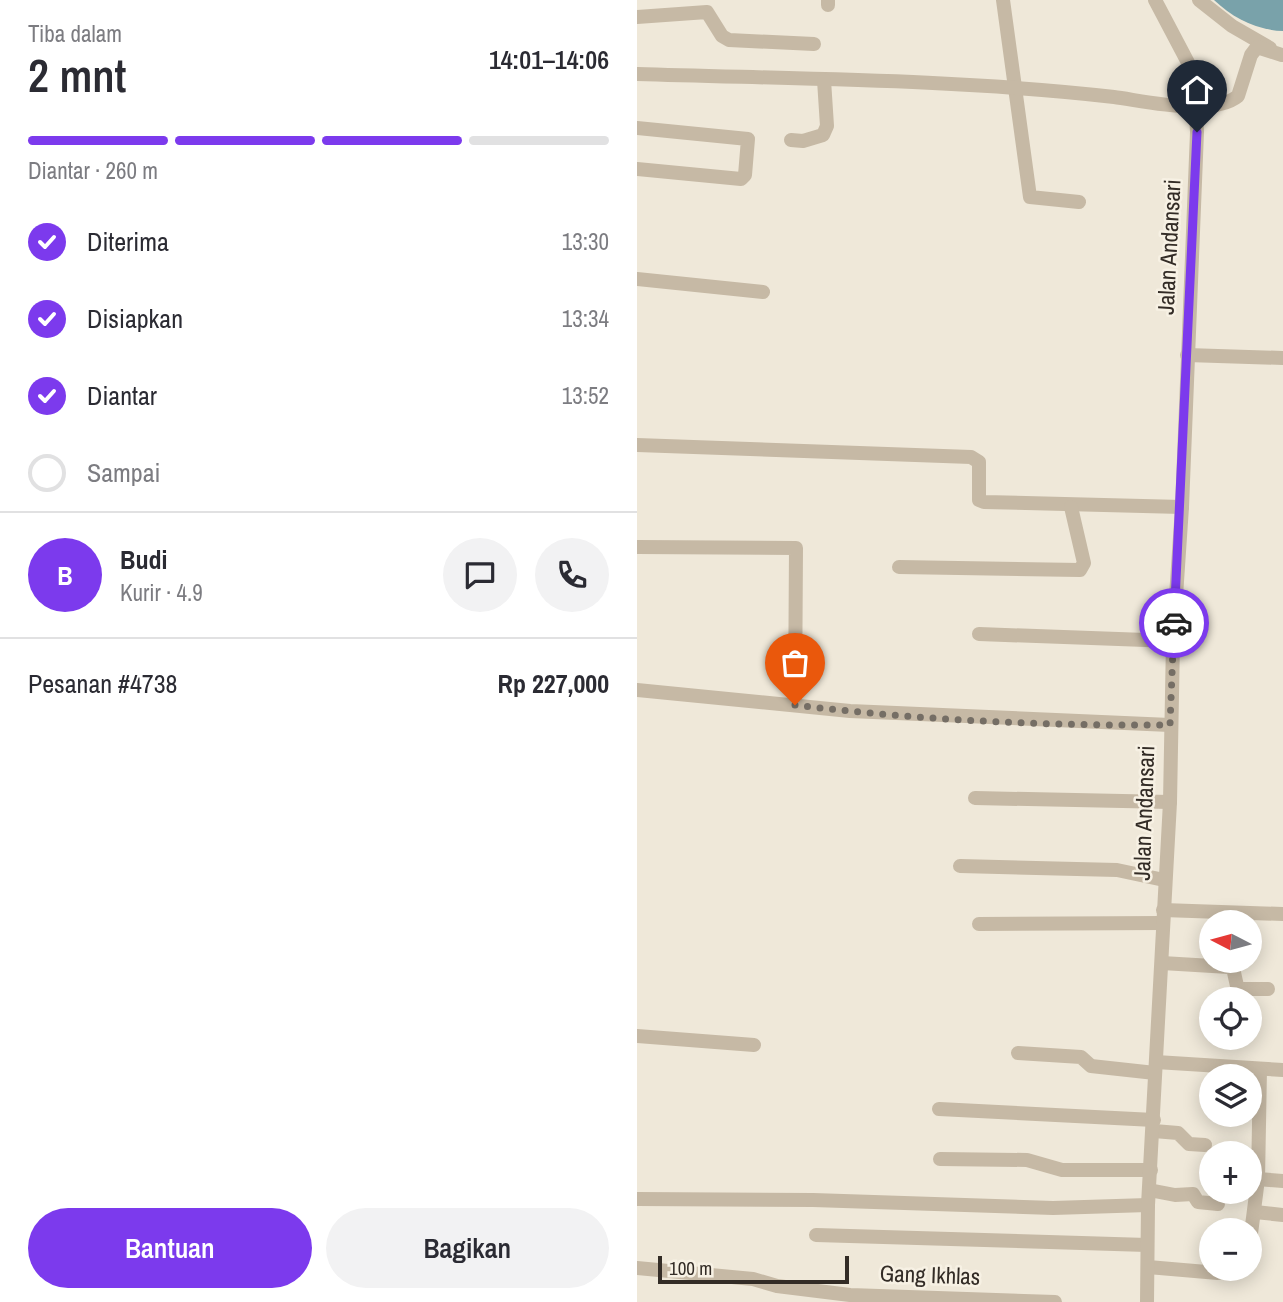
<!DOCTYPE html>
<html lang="id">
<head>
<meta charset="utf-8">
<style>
  :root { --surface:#fff; --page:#f2f2f3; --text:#2b2b33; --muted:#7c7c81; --line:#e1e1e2; --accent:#7c3aed }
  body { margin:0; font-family:"Archivo Narrow",sans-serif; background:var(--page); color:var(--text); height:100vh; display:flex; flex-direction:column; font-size:26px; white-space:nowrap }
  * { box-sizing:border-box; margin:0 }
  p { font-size:23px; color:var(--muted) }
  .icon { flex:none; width:38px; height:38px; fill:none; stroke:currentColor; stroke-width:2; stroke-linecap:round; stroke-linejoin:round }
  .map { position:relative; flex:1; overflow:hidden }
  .details { display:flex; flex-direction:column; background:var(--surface); width:637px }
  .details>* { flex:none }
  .needle { width:46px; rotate:276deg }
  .tools { position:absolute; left:562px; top:910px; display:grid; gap:14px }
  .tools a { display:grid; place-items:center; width:63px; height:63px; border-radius:50%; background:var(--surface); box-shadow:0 4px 18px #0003; font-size:35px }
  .scale { position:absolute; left:21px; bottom:18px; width:191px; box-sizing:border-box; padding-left:7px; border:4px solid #332c26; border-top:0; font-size:19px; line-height:24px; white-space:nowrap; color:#332c26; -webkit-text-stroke:5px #f7f1e4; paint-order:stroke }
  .pin { position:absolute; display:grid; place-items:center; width:60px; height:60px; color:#fff; margin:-72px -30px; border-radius:50% 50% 50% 0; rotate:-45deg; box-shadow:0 0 7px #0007 }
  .pin .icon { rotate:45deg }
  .courier { position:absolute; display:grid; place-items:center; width:70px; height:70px; margin:-35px; border:5px solid #7c3aed; border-radius:50%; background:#fff; color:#222; box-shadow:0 2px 9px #0007 }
  .head em { font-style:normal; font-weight:600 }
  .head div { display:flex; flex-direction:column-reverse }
  .head { display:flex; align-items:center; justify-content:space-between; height:119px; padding:0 28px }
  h1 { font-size:46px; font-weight:600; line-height:52px }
  .bar { display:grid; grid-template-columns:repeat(4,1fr); gap:10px 7px; align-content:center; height:84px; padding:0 28px }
  .bar i { height:9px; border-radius:5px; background:var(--line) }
  .bar .current { background:var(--accent) }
  .bar p { grid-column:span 4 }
  .line { display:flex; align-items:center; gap:18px; padding:0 28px; border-top:2px solid var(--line) }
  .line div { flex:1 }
  .round { display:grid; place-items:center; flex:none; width:74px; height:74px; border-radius:37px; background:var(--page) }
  ol { padding:0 28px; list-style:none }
  li { display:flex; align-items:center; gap:21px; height:77px }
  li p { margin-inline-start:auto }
  li .icon { padding:7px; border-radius:50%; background:var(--accent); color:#fff; stroke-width:4 }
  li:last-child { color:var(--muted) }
  li i { width:38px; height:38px; border:4px solid var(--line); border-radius:50% }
  .primary-button { display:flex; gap:14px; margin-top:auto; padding:14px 28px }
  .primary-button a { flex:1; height:80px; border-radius:42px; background:var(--accent); color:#fff; font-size:28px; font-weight:600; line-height:80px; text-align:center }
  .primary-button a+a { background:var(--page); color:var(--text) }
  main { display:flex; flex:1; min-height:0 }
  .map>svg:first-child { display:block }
  .water { fill:#79a2aa }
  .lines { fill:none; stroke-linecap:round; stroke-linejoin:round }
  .minor { stroke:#c6b9a5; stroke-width:14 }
  .done { stroke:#756e65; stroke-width:7; stroke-dasharray:0 12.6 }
  .route { stroke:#7c3aed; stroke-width:9 }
  .labels { text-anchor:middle; stroke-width:5; stroke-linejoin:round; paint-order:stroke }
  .street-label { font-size:23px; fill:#332c26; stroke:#f7f1e4 }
</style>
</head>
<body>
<main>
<section class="details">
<div class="head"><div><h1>2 mnt</h1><p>Tiba dalam</p></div><em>14:01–14:06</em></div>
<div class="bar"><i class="current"></i><i class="current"></i><i class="current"></i><i></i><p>Diantar · 260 m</p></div>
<ol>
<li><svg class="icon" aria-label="check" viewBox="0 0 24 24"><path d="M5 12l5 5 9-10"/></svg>Diterima<p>13:30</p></li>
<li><svg class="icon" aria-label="check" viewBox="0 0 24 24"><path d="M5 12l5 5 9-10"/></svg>Disiapkan<p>13:34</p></li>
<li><svg class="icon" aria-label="check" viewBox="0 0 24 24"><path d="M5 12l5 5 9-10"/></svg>Diantar<p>13:52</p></li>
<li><i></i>Sampai</li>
</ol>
<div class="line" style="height:126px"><b class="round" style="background:var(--accent);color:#fff">B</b><div><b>Budi</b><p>Kurir · 4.9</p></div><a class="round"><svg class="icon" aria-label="chat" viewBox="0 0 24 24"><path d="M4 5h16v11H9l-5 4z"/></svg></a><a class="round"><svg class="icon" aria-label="phone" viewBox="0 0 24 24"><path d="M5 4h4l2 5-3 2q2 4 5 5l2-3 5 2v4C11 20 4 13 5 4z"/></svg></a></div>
<div class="line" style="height:91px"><div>Pesanan #4738</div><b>Rp 227,000</b></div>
<div class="primary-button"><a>Bantuan</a><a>Bagikan</a></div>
</section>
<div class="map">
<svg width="646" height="1302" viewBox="0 0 646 1302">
  <rect width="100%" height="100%" fill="#efe8d9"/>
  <path class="water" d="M577,0H646V31C619,30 596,18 577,0Z"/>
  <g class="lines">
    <g class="minor">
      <polyline points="366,0 393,197 442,202"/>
      <polyline points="562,0 595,26 633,48"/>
      <polyline points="191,5 191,0"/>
      <polyline points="0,17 70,12 85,36 92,40 177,44"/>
      <path d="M0,74C158,79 319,79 477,97C508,101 575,117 601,96L614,55L620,47L645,55"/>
      <polyline points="0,128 111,139 108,175 104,179 0,169"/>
      <polyline points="154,140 166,141 186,135 190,126 187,80"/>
      <polyline points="0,279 126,292"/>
      <polyline points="550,355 646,358"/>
      <polyline points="0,445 334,457 342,462 342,500 347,502 545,507"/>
      <polyline points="0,547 159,548 158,705"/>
      <polyline points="262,567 443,570 447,563 434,507"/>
      <polyline points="342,634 536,641"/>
      <polyline points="0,690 213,711 533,725"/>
      <polyline points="338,798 533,802"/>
      <polyline points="323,866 480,870 527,880"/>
      <polyline points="526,910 646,914"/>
      <polyline points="342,924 525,923"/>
      <polyline points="525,963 592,967 596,968 600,986 604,989 631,989"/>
      <polyline points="0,1036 117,1045"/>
      <polyline points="381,1053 444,1057 454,1066 518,1073"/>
      <polyline points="519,1062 646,1070"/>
      <polyline points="302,1109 517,1120"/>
      <polyline points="517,1131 541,1133 552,1144 568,1145"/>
      <polyline points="303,1159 390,1160 425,1170 514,1170"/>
      <polyline points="621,1179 646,1181"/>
      <polyline points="512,1190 538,1195 556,1194 561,1202 581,1204"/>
      <polyline points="0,1199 176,1200 416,1208 511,1205"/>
      <polyline points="618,1212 646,1215"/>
      <polyline points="179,1235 510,1245"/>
      <polyline points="612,1249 621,1179 623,1069"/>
      <polyline points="511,1267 581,1273 589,1269"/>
      <polyline points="0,1268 116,1279 140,1286 213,1295 418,1302"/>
      <polyline points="510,1302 511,1205 533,802 536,641 545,507 560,132 557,74 518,0"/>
    </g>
  </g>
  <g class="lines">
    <path class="done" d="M158,705C281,720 409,726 533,725L537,623"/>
    <polyline class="route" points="537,623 560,132"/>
  </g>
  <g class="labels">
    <g class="street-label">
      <text transform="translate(532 247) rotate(-87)" y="8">Jalan Andansari</text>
      <text transform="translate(507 813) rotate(-88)" y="8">Jalan Andansari</text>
      <text transform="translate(293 1275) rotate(2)" y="8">Gang Ikhlas</text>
    </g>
  </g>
</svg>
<div class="tools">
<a><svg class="needle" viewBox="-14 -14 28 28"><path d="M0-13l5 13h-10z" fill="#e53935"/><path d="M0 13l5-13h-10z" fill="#7c7c81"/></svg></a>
<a><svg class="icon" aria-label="locate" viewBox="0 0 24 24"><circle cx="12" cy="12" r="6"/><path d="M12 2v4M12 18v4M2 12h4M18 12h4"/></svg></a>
<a><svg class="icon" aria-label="layers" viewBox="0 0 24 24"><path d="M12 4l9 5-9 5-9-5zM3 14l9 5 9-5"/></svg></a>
<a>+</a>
<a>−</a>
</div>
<div class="scale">100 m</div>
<div class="pin" style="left:158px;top:705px;background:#ea580c"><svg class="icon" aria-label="bag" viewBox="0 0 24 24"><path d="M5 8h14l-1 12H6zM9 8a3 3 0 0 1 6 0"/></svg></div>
<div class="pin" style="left:560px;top:132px;background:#1f2937"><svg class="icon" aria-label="home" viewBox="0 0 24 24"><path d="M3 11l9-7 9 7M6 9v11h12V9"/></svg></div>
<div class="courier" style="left:537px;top:623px"><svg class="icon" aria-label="car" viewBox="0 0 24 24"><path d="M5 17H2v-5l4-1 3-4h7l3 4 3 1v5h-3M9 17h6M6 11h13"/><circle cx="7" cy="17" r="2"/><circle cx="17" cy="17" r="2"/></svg></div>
</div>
</main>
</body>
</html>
